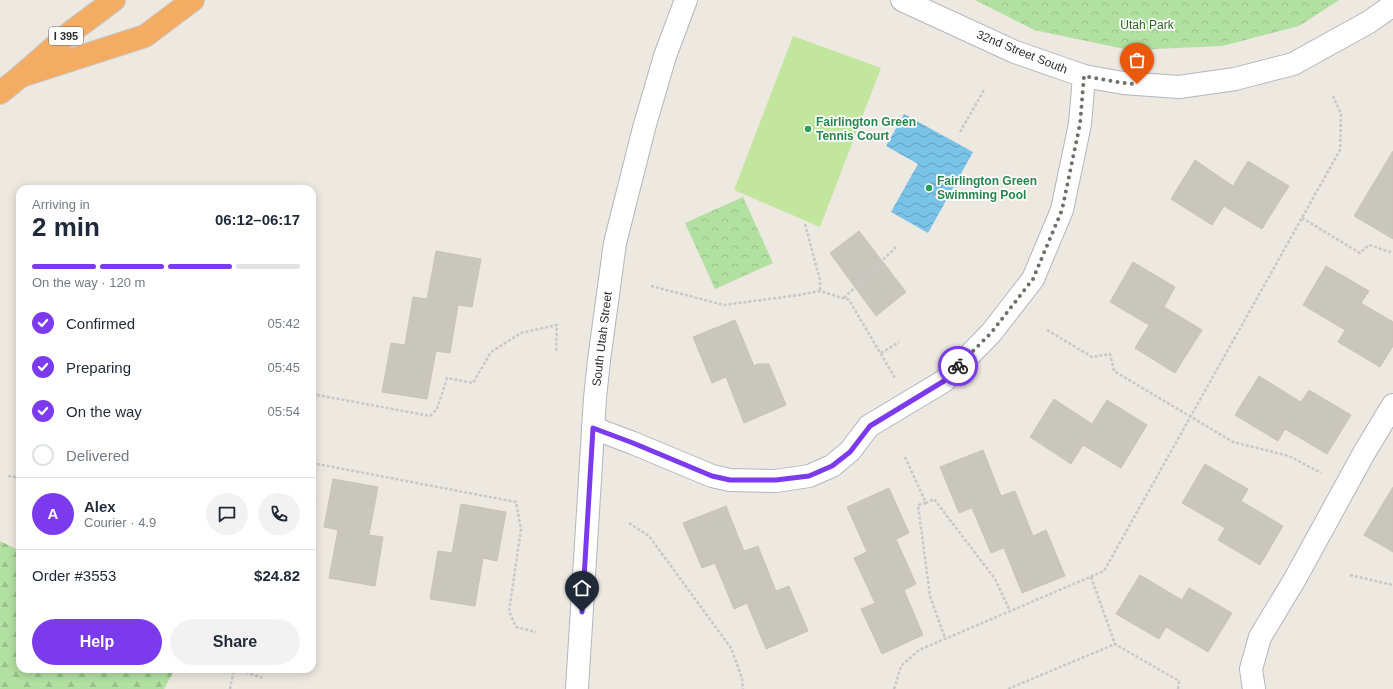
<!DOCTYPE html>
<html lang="en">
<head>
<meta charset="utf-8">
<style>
  :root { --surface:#fff; --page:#f2f2f3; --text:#1f2937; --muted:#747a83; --line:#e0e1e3; --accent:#7c3aed }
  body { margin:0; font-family:Arial,sans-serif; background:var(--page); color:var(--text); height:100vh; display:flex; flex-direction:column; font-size:15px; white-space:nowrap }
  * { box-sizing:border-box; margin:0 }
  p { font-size:13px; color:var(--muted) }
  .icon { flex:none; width:22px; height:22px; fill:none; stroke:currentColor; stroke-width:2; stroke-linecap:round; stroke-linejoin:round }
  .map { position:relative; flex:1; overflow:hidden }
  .details { position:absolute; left:16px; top:185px; width:300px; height:488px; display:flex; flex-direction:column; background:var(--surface); border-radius:12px; box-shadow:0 2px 10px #0003 }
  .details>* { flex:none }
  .pin { position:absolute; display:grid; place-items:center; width:34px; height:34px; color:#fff; margin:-41px -17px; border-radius:50% 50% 50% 0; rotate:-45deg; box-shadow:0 0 4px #0007 }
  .pin .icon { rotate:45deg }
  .courier { position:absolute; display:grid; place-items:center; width:40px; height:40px; margin:-20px; border:3px solid #7c3aed; border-radius:50%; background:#fff; color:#222; box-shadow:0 1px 5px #0007 }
  .summary em { font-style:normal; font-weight:600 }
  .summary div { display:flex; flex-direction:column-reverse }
  .summary { display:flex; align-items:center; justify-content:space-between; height:68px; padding:0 16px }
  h1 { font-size:26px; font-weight:600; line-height:30px }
  .bar { display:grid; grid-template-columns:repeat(4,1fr); gap:6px 4px; align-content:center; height:48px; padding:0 16px }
  .bar i { height:5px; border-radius:3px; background:var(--line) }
  .bar .current { background:var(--accent) }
  .bar p { grid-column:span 4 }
  .line { display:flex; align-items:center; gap:10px; padding:0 16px; border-top:1px solid var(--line) }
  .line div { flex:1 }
  .round { display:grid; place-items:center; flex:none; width:42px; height:42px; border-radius:21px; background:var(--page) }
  ol { padding:0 16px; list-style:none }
  li { display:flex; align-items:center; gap:12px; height:44px }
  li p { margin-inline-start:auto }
  li .icon { padding:4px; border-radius:50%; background:var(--accent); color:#fff; stroke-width:4 }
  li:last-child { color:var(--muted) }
  li i { width:22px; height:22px; border:2px solid var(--line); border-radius:50% }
  .action { display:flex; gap:8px; margin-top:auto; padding:8px 16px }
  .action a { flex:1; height:46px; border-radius:24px; background:var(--accent); color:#fff; font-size:16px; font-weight:600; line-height:46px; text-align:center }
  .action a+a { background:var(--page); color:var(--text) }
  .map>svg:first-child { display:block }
  .forest { fill:url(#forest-firs) }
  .park { fill:url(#park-crowns) }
  .pitch { fill:#c2e69d }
  .water { fill:url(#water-waves) }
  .building { fill:#c9c6be; stroke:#c8c4b9 }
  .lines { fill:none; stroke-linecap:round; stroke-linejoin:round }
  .street-casing { stroke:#b3b5bf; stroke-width:24 }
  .highway-casing { stroke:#c8c8c8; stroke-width:24 }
  .path { stroke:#c8c8c8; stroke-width:2.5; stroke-dasharray:3 2; stroke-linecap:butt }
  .street { stroke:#fff; stroke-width:22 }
  .highway { stroke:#f4ac63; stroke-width:22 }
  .done { stroke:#706e6b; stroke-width:4; stroke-dasharray:0 7.2 }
  .route { stroke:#7c3aed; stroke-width:5 }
  .leisure-dot { fill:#2e9e5b; stroke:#fff; stroke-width:1.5 }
  .labels { text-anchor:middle; stroke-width:3.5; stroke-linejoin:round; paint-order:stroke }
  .shield { fill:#fff; stroke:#6b6b6b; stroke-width:1 }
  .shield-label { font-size:11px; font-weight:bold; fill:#2c2c2c }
  .park-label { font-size:12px; fill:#296620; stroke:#fff }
  .street-label { font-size:12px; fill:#2c2c2c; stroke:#fff }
  .leisure-label { font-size:12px; font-weight:bold; fill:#27864d; stroke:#fff; text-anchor:start }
</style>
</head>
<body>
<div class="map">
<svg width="1393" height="689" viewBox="0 0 1393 689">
  <defs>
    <pattern id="forest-firs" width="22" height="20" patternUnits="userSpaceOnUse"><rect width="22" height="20" fill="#b1e0a0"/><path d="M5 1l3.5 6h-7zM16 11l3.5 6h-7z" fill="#98c08a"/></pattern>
    <pattern id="park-crowns" width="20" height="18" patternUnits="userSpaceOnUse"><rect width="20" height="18" fill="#b1e0a0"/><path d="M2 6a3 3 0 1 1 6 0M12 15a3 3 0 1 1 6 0" fill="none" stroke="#98c08a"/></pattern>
    <pattern id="water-waves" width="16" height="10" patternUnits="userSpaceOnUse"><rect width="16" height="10" fill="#7ac3e8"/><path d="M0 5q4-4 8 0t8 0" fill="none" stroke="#649fbc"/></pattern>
  </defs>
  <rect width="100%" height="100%" fill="#ede8e0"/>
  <polygon class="forest" points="0,541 20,551 20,669 175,669 164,689 0,689"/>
  <g class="park">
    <polygon points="975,0 1339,0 1299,26 1222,46 1129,50 1034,30"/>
    <polygon points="743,197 773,263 715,289 685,223"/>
  </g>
  <polygon class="pitch" points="793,36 881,68 820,227 734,190"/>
  <polygon class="water" points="904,114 973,152 928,233 891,212 918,164 886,146"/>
  <g class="building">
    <polygon points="1393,151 1393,239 1354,216"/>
    <polygon points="1195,160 1233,186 1248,161 1289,186 1262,229 1224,206 1212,225 1171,199"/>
    <polygon points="859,231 906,292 876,316 830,253"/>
    <polygon points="436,251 481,259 472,307 458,305 450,353 436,351 427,399 382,392 391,343 405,345 413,297 427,299"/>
    <polygon points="1133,262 1175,287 1164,307 1202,330 1175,373 1135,348 1149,325 1110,302"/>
    <polygon points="1326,266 1369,291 1361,303 1393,322 1393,346 1380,367 1338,342 1345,330 1303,305"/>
    <polygon points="735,320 754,366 758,364 769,364 786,405 744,423 726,377 712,383 693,337"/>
    <polygon points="1259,376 1301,402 1309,390 1351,415 1327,454 1285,429 1278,441 1235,415"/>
    <polygon points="1054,399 1092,424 1107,400 1147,425 1121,468 1083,445 1071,464 1030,437"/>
    <polygon points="983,450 1001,496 1015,491 1033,536 1046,530 1065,576 1022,593 1004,548 991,553 972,508 959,513 940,467"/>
    <polygon points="1205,464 1248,489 1241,501 1283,526 1260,565 1218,540 1225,528 1182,503"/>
    <polygon points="333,479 378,487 369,535 383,537 375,586 329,578 338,530 324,527"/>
    <polygon points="1393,487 1393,552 1364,535"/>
    <polygon points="889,488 909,533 896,539 916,584 904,590 923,635 882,654 861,609 875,603 854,558 867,552 847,507"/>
    <polygon points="461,504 506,512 497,561 483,558 475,606 430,599 438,551 452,553"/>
    <polygon points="726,506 744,551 758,546 776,591 789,586 808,631 766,649 747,603 734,609 715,563 702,568 683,523"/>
    <polygon points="1140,575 1182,600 1189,588 1232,613 1208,652 1166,627 1159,639 1116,614"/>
  </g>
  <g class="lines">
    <g class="street-casing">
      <g id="street">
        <polyline points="902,0 1015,52 1084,76 1123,83 1179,87 1235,79 1293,64 1369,22 1393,5"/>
        <polyline points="593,428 633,443 712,476 730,480 776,481 809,476 832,466 850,451 869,426 944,381 991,333 1033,279 1062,210 1080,124 1084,76"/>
        <polyline points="577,689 595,398 599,360 615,243 644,128 665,56 686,0"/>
        <polyline points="1254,689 1251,669 1260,637 1295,579 1364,453 1393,405"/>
      </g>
    </g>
    <g class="highway-casing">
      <g id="highway">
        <polyline points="21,76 145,36 193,0"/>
        <polyline points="0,93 21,76 71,32 114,0"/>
      </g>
    </g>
    <g class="path">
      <polyline points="960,132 984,90"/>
      <polyline points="1302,218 1360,253 1369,245 1393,253"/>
      <polyline points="805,224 820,280 820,291"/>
      <polyline points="651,286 724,305 799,295 820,291 849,300 895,378"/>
      <polyline points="844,298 896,247"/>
      <polyline points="1047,330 1092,357 1110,354 1114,371 1233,442 1289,456 1321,473"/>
      <polyline points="881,353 899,342"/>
      <polyline points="312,394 430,416 437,409 447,378 473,383 491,352 521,333 557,325 556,353"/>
      <polyline points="905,457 926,503 934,499 995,579 1010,611"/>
      <polyline points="312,463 516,502 521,529 509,611 516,627 536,632"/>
      <polyline points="8,476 20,478"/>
      <polyline points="312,501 316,502 312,509"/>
      <polyline points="926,503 918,505 930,596 945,638"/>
      <polyline points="629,523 649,536 731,648 742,678 743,689"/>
      <polyline points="1350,575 1393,585"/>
      <polyline points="1091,577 1115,644"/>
      <polyline points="236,669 263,678"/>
      <polyline points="230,689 234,669"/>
      <polyline points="894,689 901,666 919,650 1104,571 1340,150 1341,114 1333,96"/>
      <polyline points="1008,689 1115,644 1179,681 1178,689"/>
    </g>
    <use href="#street" class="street"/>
    <use href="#highway" class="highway"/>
  </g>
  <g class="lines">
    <polyline class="done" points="958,366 991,333 1033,279 1062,210 1080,124 1084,76 1123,83 1137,84"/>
    <polyline class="route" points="582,612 593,428 633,443 712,476 730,480 776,480 809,476 832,466 850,452 870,426 944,381 958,366"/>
  </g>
  <g class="leisure-dot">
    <circle cx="808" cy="129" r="4"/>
    <circle cx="929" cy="188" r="4"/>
  </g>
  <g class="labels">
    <rect class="shield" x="49" y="27" width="34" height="18" rx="3"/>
    <g class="shield-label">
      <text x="66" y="40">I 395</text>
    </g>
    <g class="park-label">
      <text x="1147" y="29">Utah Park</text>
    </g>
    <g class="street-label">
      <text transform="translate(1022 52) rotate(22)" y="4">32nd Street South</text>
      <text transform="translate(602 339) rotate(-83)" y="4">South Utah Street</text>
    </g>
    <g class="leisure-label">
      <text x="816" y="126">Fairlington Green<tspan x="816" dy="14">Tennis Court</tspan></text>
      <text x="937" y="185">Fairlington Green<tspan x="937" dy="14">Swimming Pool</tspan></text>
    </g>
  </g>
</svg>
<div class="pin" style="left:1137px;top:84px;background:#ea580c"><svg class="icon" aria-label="bag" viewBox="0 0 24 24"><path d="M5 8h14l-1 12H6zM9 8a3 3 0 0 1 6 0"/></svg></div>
<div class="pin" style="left:582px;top:612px;background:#1f2937"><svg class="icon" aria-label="home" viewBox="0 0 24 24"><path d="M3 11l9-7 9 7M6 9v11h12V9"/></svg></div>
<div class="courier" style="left:958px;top:366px"><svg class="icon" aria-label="bike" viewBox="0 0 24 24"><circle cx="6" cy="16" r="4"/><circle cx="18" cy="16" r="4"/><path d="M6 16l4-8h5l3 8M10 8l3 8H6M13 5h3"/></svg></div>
<section class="details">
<div class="summary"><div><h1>2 min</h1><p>Arriving in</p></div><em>06:12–06:17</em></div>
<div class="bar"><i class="current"></i><i class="current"></i><i class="current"></i><i></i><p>On the way · 120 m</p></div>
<ol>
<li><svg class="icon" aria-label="check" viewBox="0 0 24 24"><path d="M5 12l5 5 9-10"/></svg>Confirmed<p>05:42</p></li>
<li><svg class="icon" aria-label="check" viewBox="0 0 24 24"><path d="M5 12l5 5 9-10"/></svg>Preparing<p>05:45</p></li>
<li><svg class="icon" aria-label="check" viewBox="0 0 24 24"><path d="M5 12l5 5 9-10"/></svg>On the way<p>05:54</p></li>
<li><i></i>Delivered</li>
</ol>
<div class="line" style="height:72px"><b class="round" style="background:var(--accent);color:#fff">A</b><div><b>Alex</b><p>Courier · 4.9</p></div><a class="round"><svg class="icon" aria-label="chat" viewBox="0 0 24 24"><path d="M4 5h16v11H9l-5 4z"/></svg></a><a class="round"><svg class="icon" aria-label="phone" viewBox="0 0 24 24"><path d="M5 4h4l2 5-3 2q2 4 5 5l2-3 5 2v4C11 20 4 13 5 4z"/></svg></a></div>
<div class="line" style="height:52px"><div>Order #3553</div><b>$24.82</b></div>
<div class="action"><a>Help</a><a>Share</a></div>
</section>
</div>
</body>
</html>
